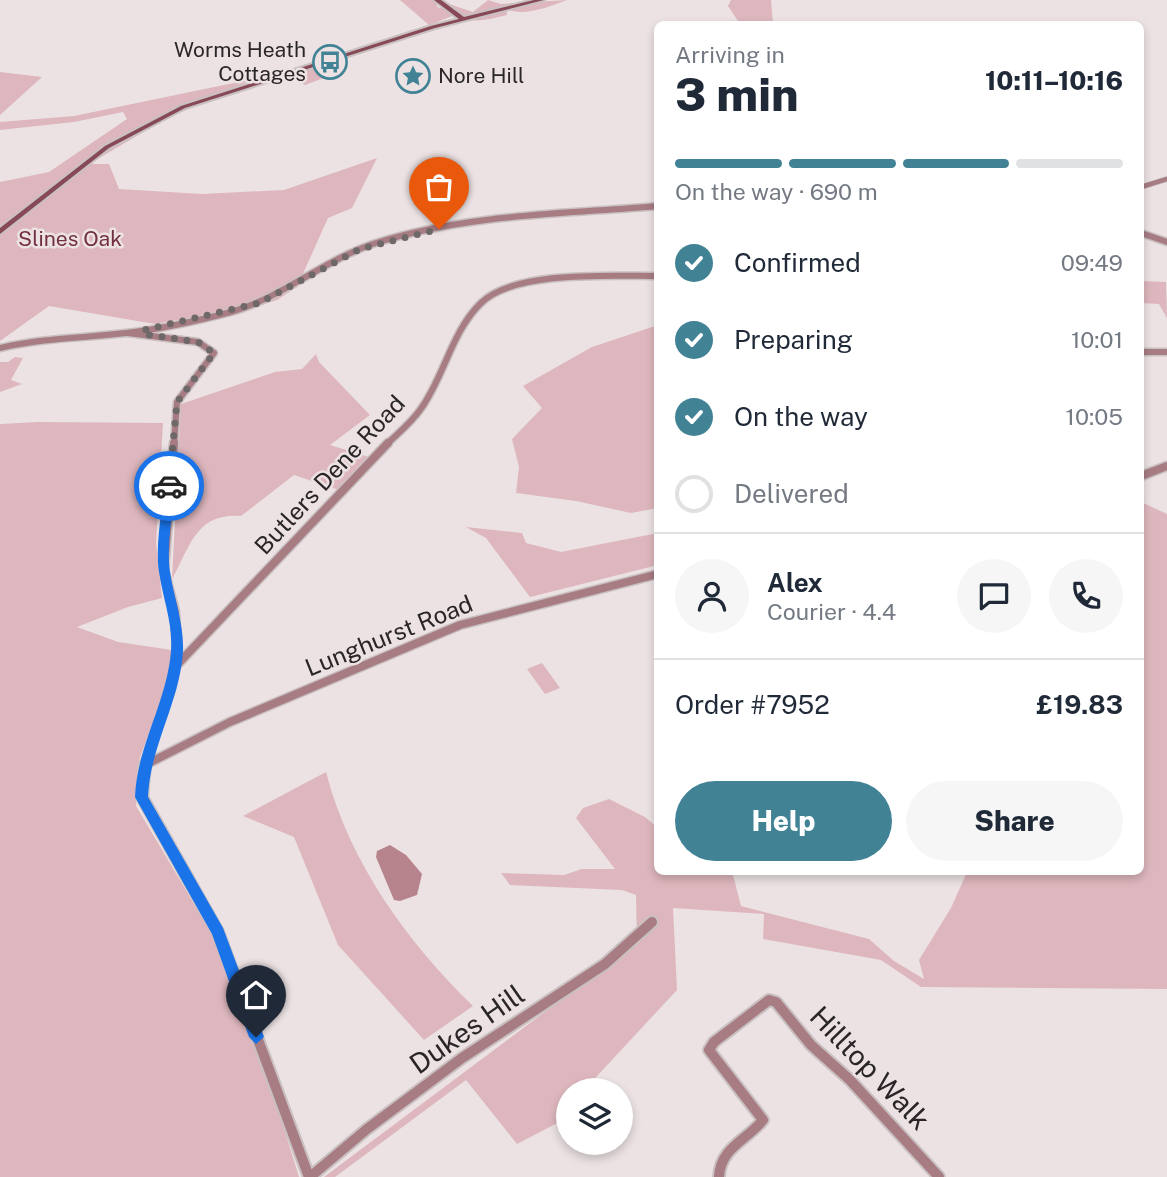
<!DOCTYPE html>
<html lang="en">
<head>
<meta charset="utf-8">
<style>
  :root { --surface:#fff; --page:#f6f6f7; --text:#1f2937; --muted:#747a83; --line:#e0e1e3; --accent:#418395 }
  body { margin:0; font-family:"Public Sans",sans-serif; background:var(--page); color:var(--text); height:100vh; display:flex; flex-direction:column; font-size:26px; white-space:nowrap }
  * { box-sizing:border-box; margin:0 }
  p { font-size:23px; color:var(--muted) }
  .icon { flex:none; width:38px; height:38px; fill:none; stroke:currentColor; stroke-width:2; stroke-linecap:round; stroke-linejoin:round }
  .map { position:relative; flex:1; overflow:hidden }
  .sheet { position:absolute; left:654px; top:21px; width:490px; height:854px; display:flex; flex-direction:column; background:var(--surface); border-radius:10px; box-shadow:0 4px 10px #0003 }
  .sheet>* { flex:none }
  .controls { position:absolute; left:556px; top:1078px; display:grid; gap:14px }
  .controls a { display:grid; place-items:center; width:77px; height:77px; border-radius:50%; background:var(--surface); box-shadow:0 4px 10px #0003; font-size:35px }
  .pin { position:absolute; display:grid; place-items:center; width:60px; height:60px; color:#fff; margin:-72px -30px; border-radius:50% 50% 50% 0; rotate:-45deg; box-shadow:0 0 7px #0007 }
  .pin .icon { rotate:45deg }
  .courier { position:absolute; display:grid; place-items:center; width:70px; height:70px; margin:-35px; border:5px solid #1a73e8; border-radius:50%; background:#fff; color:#222; box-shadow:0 2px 9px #0007 }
  .overview em { font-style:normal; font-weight:800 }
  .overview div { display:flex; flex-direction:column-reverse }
  .overview { display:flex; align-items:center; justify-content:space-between; height:119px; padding:0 21px }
  h1 { font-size:46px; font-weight:800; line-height:52px }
  .bar { display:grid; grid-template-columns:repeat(4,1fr); gap:10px 7px; align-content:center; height:84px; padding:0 21px }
  .bar i { height:9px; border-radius:5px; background:var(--line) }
  .bar .on { background:var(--accent) }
  .bar p { grid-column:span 4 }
  .line { display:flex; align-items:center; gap:18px; padding:0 21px; border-top:2px solid var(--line) }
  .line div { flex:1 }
  .round { display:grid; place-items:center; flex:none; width:74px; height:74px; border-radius:37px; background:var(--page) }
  ol { padding:0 21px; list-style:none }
  li { display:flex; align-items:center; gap:21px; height:77px }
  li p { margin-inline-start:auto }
  li .icon { padding:7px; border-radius:50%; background:var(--accent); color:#fff; stroke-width:4 }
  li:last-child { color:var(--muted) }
  li i { width:38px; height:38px; border:4px solid var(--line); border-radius:50% }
  .cta { display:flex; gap:14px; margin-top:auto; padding:14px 21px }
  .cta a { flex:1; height:80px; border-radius:42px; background:var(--accent); color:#fff; font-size:28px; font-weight:800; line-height:80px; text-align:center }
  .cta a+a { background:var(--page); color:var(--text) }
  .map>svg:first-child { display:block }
  .green { fill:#ddb7bd }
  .water { fill:#b7848d }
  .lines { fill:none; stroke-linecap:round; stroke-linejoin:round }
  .street-far3-casing { stroke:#c9c0c1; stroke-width:6 }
  .street-far2-casing { stroke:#c9c0c1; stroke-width:9 }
  .street-far1-casing { stroke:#c9c0c1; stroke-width:11 }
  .street-casing { stroke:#c9c0c1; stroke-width:14 }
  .secondary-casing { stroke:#c9c0c1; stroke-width:4 }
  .street-far3 { stroke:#a87c83; stroke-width:4.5 }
  .street-far2 { stroke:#a87c83; stroke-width:6 }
  .street-far1 { stroke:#a87c83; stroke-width:8 }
  .street { stroke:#a87c83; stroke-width:10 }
  .secondary { fill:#864955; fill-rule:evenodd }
  .route { fill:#1a73e8 }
  .done { stroke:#6e6869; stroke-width:7; stroke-dasharray:0 12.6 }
  .labels { text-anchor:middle; stroke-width:5; stroke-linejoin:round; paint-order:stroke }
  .far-poi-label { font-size:21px; fill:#2a2627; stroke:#ece2e3; text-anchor:end }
  .far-park-label { font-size:21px; fill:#733140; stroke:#ece2e3 }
  .street-label { font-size:24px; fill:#2a2627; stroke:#ece2e3 }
  .near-street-label { font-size:28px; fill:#2a2627; stroke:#ece2e3 }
</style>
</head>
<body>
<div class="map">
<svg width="1167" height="1177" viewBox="0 0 1167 1177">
  <rect width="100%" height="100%" fill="#ece2e3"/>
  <g class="green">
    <path d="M400,0H445L436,6L440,8L449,4L473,12L488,0L501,4L567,0C549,7 523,17 506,9L507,15C490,19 472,25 455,15L429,25Z"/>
    <polygon points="731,0 771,0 773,24 740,24 728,6"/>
    <polygon points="322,65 322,70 334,74 305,85 291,77 212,98 164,120 89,164 109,164 119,189 202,194 284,190 377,158 352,208 328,218 297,287 277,300 262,305 155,324 49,306 0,341 0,182 49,172 127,119 123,112 74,122 0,130 0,122 74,116 253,79 223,94"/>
    <polygon points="0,72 42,77 0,115"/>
    <polygon points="1141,281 1166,282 1167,318 1159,304 1141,303"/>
    <polygon points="658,325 658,508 631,513 576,501 516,493 519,467 512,439 542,408 523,386 592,347"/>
    <path d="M316,354L319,362L370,415L330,445L369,457L339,490L294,475L241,516C196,513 191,545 172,579L181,404L275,372L302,369Z"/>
    <polygon points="15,357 23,358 11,380 22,384 0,392 0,362 8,362"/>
    <polygon points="38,422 163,423 156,542 162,598 128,607 77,627 118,642 172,650 166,687 138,763 136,806 212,934 276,1103 299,1177 0,1177 0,424"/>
    <polygon points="1141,502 1167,514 1167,989 921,987 881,960 763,939 764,914 673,908 677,990 584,1090 569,1090 569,1117 517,1144 466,1080 335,1177 324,1177 637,943 636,895 622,890 510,885 501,873 564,875 582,869 615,869 576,818 583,808 609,799 645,817 658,828 658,872 725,872 733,875 741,906 869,939 894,961 924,979 919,960 951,908 967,872 1141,872"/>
    <polygon points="466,527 522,533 526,543 561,552 658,533 658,565 530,597 486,538"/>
    <polygon points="542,663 560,688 545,694 527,669"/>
    <path d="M326,772C349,862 408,943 473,1006L424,1040L338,945L294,837L243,816Z"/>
  </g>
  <polygon class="water" points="390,845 406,855 422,874 417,895 400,901 394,900 376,857 377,851"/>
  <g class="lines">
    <g class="street-far3-casing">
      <polyline id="street-far3" points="1141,187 1167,179"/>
    </g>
    <g class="street-far2-casing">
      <g id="street-far2">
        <polyline points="1141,233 1167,242"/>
        <polyline points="128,333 198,342 214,353 177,402 174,445"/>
        <path d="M0,348C42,338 84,338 126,333C161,329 197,321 231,312C284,297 326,258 379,242C469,214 565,214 658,206"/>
        <polyline points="1141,352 1167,352"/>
        <path d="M386,445C397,434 411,423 420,410C444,378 451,332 481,303C514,270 613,276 658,276"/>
      </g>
    </g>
    <g class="street-far1-casing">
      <g id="street-far1">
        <polyline points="1141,476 1167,466"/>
        <polyline points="175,667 388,443"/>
        <polyline points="145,765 230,722 460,625 658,574"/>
        <polyline points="144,766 171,688 177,651 175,612 164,570 174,443"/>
      </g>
    </g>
    <g class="street-casing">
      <g id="street">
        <polyline points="145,764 142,797 218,932 309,1177"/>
        <polyline points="310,1177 367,1129 462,1058 605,964 652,922"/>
        <path d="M719,1177C720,1148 747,1140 763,1120L709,1050L714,1042L769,1000L776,1002L811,1045L850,1080L939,1177"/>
      </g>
    </g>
    <g class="secondary-casing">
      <polygon id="secondary" points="434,0 441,0 464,17 534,0 544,0 435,28 185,108 109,148 0,234 0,228 105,146 181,106 431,26 459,19"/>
    </g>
    <use href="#street-far3" class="street-far3"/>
    <use href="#street-far2" class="street-far2"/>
    <use href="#street-far1" class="street-far1"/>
    <use href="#street" class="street"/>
    <use href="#secondary" class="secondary"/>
  </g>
  <path class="route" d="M169,482L175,486C173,513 166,545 170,572C174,599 184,623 183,651C180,702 150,746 148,797L223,928L264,1037L256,1044L249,1037L212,934L135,797C137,746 167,702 171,651C173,623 163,599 159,572C155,545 162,513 164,486Z"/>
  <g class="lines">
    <polyline class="done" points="169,486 177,402 214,353 198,342 143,334 144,330 259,303 360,249 439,229"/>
  </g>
  <defs>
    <g id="bus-ring" transform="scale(1.75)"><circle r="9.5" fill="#ece2e3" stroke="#418395" stroke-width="1.5"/><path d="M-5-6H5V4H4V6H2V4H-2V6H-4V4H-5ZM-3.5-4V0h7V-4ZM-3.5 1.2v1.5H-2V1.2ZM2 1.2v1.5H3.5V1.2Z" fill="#418395"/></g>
    <g id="sight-ring" transform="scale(1.75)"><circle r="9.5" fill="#ece2e3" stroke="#418395" stroke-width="1.5"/><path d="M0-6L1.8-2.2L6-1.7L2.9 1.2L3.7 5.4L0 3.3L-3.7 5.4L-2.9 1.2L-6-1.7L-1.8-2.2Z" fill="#418395"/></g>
  </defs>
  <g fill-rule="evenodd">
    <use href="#bus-ring" x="330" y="62"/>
    <use href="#sight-ring" x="413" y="76"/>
  </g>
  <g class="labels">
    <g class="far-poi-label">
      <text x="306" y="57">Worms Heath<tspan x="306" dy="24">Cottages</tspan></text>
      <text x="438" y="83" text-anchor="start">Nore Hill</text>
    </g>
    <g class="far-park-label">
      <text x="70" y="246">Slines Oak</text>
    </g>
    <g class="street-label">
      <text transform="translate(330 475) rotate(-47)" y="8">Butlers Dene Road</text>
      <text transform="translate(389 636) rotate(-22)" y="8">Lunghurst Road</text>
    </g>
    <g class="near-street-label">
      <text transform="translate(467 1029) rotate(-35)" y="10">Dukes Hill</text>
      <text transform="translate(870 1068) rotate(46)" y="10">Hilltop Walk</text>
    </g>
  </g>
</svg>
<div class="controls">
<a><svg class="icon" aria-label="layers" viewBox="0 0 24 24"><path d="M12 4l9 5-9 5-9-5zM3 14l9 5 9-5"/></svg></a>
</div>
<div class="pin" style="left:439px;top:229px;background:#ea580c"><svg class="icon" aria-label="bag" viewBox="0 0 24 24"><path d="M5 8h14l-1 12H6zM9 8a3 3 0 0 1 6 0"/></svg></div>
<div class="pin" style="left:256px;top:1037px;background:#1f2937"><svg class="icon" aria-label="home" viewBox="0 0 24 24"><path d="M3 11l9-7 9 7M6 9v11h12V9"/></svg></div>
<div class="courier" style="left:169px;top:486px"><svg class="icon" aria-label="car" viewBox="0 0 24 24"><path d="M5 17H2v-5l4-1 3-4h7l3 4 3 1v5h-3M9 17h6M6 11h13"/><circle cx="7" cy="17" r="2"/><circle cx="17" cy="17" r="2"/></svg></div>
<section class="sheet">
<div class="overview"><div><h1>3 min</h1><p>Arriving in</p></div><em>10:11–10:16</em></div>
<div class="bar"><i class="on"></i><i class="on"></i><i class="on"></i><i></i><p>On the way · 690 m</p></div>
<ol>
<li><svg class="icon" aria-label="check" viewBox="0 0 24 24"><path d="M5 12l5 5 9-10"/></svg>Confirmed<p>09:49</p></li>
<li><svg class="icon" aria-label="check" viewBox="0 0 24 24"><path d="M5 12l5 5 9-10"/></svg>Preparing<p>10:01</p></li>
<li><svg class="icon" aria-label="check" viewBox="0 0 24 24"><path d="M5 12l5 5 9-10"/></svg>On the way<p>10:05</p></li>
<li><i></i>Delivered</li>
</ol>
<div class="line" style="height:126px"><a class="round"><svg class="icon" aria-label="person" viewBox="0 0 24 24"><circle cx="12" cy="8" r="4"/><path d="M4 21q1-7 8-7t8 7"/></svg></a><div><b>Alex</b><p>Courier · 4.4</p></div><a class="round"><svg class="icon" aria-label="chat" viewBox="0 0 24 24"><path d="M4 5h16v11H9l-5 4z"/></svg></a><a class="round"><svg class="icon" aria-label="phone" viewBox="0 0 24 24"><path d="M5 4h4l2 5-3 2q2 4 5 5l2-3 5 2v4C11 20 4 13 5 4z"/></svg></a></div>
<div class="line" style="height:91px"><div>Order #7952</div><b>£19.83</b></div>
<div class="cta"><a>Help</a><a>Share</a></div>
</section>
</div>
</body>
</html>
